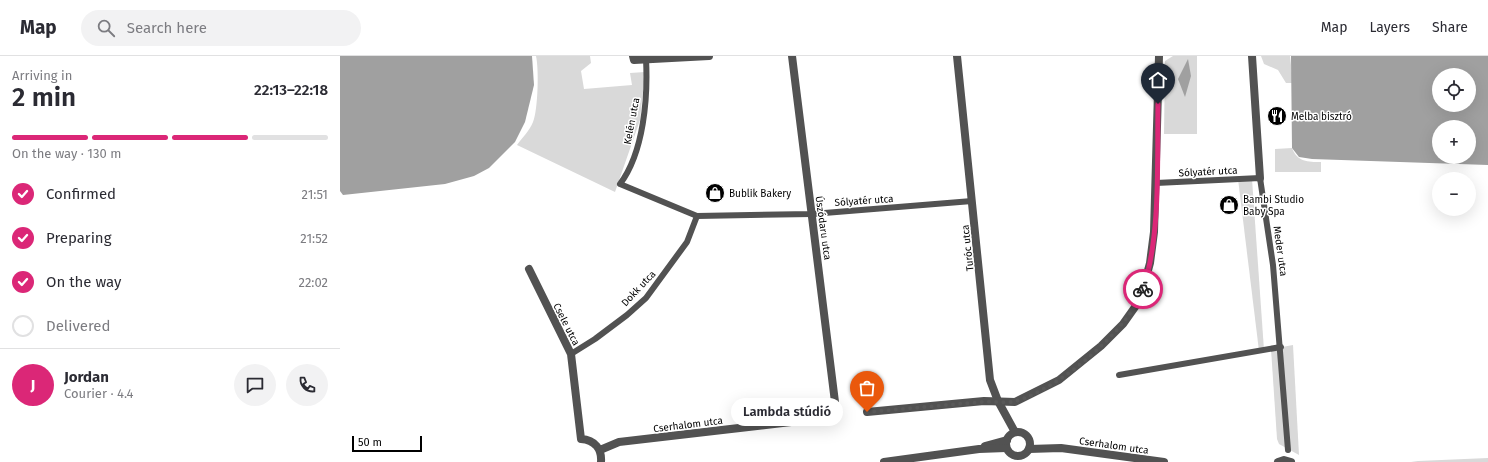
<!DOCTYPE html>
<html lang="en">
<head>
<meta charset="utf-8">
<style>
  :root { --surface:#fff; --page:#f2f2f3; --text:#2b2b33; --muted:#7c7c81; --line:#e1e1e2; --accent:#db2777 }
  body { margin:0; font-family:"Fira Sans",sans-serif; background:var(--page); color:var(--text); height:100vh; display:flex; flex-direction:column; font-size:15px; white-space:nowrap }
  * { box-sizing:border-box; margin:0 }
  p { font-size:13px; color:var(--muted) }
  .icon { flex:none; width:22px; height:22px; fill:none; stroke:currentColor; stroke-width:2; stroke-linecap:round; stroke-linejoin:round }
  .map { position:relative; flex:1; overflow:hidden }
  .drawer { display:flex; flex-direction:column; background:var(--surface); width:340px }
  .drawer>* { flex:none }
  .controls { position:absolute; left:1092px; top:12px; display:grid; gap:8px }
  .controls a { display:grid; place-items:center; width:44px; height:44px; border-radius:50%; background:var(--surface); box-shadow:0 4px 16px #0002; font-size:20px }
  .scale { position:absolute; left:12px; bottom:10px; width:70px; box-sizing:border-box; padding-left:4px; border:2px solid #000; border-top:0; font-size:11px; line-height:14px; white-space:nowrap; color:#000; -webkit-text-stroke:3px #fff; paint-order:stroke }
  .pin { position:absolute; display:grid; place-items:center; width:34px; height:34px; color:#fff; margin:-41px -17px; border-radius:50% 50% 50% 0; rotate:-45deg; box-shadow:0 0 4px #0007 }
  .pin .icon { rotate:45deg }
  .courier { position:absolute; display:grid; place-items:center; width:40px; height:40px; margin:-20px; border:3px solid #db2777; border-radius:50%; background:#fff; color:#222; box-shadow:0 1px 5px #0007 }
  .bubble { position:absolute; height:28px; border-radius:14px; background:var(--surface); box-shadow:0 4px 16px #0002; font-size:13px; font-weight:600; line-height:28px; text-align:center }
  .headline em { font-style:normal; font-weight:600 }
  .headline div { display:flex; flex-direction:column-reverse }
  .headline { display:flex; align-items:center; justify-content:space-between; height:68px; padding:0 12px }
  h1 { font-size:26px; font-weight:600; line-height:30px }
  .bar { display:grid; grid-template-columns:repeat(4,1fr); gap:6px 4px; align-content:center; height:48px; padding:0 12px }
  .bar i { height:5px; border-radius:3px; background:var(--line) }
  .bar .current { background:var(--accent) }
  .bar p { grid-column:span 4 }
  .line { display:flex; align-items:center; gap:10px; padding:0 12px; border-top:1px solid var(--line) }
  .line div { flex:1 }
  .round { display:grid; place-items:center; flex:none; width:42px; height:42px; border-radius:21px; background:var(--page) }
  ol { padding:0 12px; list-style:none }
  li { display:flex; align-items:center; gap:12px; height:44px }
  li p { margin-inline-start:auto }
  li .icon { padding:4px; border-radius:50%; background:var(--accent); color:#fff; stroke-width:4 }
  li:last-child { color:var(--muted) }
  li i { width:22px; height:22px; border:2px solid var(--line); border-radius:50% }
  header { display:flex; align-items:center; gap:24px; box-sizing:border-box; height:56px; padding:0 20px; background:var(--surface); border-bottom:1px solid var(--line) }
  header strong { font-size:19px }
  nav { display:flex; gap:22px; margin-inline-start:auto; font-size:14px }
  .search { width:280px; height:36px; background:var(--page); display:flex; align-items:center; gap:10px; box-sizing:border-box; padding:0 14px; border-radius:22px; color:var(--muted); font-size:15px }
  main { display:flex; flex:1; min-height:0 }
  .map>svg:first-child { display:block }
  .green { fill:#d9d9d9 }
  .water { fill:#a0a0a0; fill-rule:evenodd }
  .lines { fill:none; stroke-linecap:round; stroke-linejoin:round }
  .pedestrian { stroke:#525252; stroke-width:6 }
  .minor { stroke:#525252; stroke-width:8 }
  .done { stroke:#595959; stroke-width:4; stroke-dasharray:0 7.2 }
  .route { stroke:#db2777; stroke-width:5 }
  .labels { text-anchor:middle; stroke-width:3; stroke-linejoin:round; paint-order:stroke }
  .poi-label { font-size:10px; fill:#000; stroke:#fff; text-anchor:start }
  .street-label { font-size:10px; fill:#000; stroke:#fff }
</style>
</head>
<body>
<header>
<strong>Map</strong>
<div class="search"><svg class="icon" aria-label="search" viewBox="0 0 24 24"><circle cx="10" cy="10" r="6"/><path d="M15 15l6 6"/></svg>Search here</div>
<nav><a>Map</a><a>Layers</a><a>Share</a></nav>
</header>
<main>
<section class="drawer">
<div class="headline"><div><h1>2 min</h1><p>Arriving in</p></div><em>22:13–22:18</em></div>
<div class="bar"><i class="current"></i><i class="current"></i><i class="current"></i><i></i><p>On the way · 130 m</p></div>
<ol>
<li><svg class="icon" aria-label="check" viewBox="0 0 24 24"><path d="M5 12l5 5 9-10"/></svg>Confirmed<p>21:51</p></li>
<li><svg class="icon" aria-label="check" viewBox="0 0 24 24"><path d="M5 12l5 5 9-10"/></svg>Preparing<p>21:52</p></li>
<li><svg class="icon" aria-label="check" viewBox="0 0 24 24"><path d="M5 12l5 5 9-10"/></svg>On the way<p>22:02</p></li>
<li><i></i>Delivered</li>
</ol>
<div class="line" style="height:72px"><b class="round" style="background:var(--accent);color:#fff">J</b><div><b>Jordan</b><p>Courier · 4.4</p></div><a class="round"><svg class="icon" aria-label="chat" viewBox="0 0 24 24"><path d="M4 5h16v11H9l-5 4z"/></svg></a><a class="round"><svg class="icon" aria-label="phone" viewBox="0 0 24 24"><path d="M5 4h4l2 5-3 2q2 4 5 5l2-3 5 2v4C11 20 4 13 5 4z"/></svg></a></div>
</section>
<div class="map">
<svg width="1148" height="406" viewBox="0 0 1148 406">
  <rect width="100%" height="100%" fill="#fff"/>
  <g class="green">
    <path d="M196,0H250L251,7L241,15L244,33L292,29L290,17L305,16L300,64L275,136L177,89C182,82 190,74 193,66C198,53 199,13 196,0Z"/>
    <polygon points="833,0 857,0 857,78 824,78 825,5"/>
    <polygon points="921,0 950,0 953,27 946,27 938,14 924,8"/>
    <path d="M952,92C957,106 968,106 981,106V116H935V93Z"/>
    <polygon points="898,123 912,123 924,294 919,295"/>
    <polygon points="953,289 959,399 939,388 937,383 931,293"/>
    <polygon points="1148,402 1148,406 1071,406 1078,405"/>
  </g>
  <g class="water">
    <polygon points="0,0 192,0 194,29 185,66 175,86 149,112 134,120 105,128 3,139 0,135"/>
    <path d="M951,0H1148V109L972,103L959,101L952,92ZM1099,19H1129V49H1099ZM1099,71H1129V101H1099Z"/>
    <polygon points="848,3 851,20 845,41 838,23"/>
  </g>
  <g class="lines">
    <g class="pedestrian">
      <path d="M306,3C308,41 304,96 280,128L357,160L472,158L632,145"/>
      <polyline points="816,127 920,122 933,209 948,394"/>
      <polyline points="231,298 255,283 287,259 306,242 347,186 357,160"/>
      <polyline points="779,319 941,291"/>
    </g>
    <g class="minor">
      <polyline points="293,0 294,4 369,0"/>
      <polyline points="452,0 495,346"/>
      <polyline points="617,0 650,324 658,345 675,376"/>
      <polyline points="912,0 920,122"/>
      <path d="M189,213L231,298L241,383C255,384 262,393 261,406"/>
      <polyline points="527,356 644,345 675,346 719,324 761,290 783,268 800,244 810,207 814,176 819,0"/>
      <circle cx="678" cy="388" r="12"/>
      <polyline points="645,390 667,384"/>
      <polyline points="689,393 721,392 824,406"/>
      <polyline points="260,394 279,386 468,364"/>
      <polyline points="544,406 639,393 666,392"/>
      <polyline points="938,406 944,404 951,406"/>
    </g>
  </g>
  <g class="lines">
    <path class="done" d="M527,356C566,353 604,349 643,346C653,345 666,348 676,345C718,333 789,275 803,233"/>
    <path class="route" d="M803,233C821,180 817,104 818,48"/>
  </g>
  <defs>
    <g id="restaurant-disc" transform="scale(1)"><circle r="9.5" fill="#000" stroke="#fff"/><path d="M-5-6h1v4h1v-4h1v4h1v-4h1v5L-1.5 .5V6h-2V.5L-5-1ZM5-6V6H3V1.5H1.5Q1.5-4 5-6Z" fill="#fff"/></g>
    <g id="shop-disc" transform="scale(1)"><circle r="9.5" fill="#000" stroke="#fff"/><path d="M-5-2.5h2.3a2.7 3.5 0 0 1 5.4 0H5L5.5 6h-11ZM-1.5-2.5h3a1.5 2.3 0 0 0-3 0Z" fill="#fff"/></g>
  </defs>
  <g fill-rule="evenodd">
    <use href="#restaurant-disc" x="937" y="60"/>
    <use href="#shop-disc" x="375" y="137"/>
    <use href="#shop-disc" x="889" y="149"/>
  </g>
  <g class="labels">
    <g class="poi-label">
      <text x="951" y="64">Melba bisztró</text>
      <text x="389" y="141">Bublik Bakery</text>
      <text x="903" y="147">Bambi Studio<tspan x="903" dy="12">Baby Spa</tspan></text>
    </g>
    <g class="street-label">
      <text transform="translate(291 65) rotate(-79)" y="4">Kelén utca</text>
      <text transform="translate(868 115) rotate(-3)" y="4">Sólyatér utca</text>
      <text transform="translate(524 144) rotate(-4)" y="4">Sólyatér utca</text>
      <text transform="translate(484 172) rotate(82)" y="4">Úszódaru utca</text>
      <text transform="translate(627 192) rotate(-96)" y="4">Turóc utca</text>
      <text transform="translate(941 195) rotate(82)" y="4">Meder utca</text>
      <text transform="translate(298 232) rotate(-47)" y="4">Dokk utca</text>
      <text transform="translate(227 268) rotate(63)" y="4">Csele utca</text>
      <text transform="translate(348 368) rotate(-7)" y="4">Cserhalom utca</text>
      <text transform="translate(774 389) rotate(8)" y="4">Cserhalom utca</text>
    </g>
  </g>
</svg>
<div class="controls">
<a><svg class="icon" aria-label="locate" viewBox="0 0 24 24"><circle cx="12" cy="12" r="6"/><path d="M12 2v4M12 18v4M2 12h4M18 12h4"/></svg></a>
<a>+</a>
<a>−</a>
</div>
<div class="scale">50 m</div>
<div class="pin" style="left:527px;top:356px;background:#ea580c"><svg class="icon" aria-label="bag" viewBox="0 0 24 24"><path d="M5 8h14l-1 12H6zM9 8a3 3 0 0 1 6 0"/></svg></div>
<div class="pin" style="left:818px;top:48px;background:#1f2937"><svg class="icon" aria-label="home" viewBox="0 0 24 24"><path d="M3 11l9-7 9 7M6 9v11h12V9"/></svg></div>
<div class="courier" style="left:803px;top:233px"><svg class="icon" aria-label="bike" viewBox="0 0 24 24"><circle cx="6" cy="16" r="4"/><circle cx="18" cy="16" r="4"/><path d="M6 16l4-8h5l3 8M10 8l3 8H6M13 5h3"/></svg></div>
<div class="bubble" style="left:391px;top:342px;width:112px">Lambda stúdió</div>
</div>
</main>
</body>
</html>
